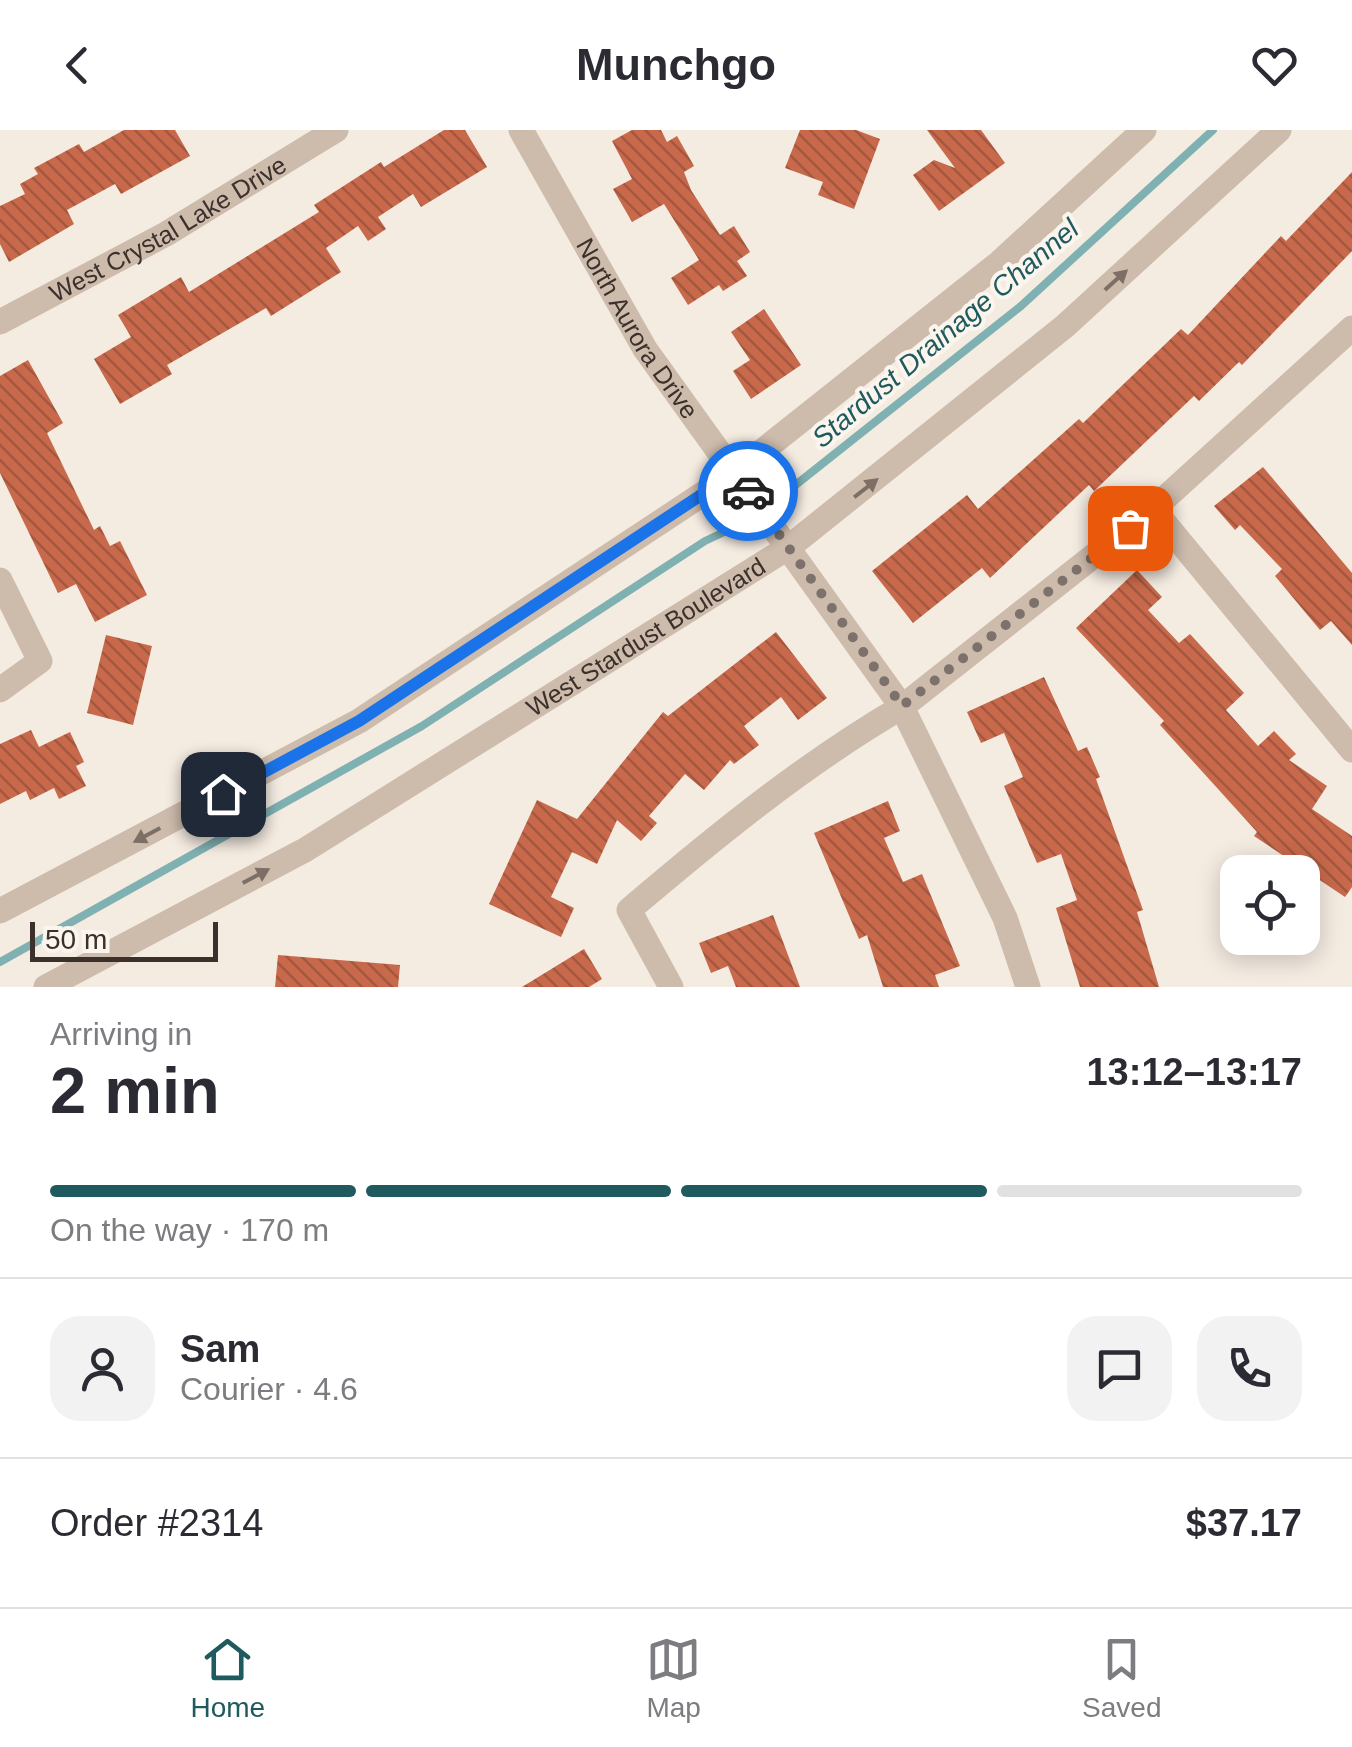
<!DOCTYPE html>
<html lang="en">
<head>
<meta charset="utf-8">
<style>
  :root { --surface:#fff; --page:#f2f2f3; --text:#2b2b33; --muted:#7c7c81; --line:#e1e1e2; --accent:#1f5a5e }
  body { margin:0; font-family:Helvetica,sans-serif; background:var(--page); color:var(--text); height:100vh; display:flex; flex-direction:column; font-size:38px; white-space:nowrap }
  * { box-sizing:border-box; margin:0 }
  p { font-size:32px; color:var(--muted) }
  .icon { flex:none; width:55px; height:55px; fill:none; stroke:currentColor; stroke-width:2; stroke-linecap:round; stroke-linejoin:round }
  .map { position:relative; height:857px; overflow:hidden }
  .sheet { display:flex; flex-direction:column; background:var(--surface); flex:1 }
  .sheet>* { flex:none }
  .controls { position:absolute; left:1220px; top:725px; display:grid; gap:20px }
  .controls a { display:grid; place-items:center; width:100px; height:100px; border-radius:20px; background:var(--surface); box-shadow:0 5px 25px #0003; font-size:50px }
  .scale { position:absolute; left:30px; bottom:25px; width:188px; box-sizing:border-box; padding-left:10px; border:5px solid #3b302b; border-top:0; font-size:28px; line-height:35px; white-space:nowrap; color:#3b302b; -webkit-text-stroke:8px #fbf5ee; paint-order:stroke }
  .pin { position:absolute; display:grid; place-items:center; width:85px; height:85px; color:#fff; margin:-42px; border-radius:20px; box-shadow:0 5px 15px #0006 }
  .courier { position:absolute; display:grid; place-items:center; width:100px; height:100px; margin:-50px; border:8px solid #1a73e8; border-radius:50%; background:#fff; color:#222; box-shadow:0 2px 12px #0007 }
  .headline em { font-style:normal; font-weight:700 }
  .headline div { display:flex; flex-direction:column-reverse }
  .headline { display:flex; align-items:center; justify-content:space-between; height:170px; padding:0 50px }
  h1 { font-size:65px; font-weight:700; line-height:75px }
  .bar { display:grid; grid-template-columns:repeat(4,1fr); gap:15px 10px; align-content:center; height:120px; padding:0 50px }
  .bar i { height:12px; border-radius:8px; background:var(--line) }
  .bar .on { background:var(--accent) }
  .bar p { grid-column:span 4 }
  .line { display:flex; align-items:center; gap:25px; padding:0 50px; border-top:2px solid var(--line) }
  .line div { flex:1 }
  .round { display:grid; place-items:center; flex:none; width:105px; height:105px; border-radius:30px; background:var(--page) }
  header { display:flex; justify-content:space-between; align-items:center; height:130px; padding:0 50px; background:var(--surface); font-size:45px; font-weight:700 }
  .tabs { display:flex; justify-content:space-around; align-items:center; height:140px; border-top:2px solid var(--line); background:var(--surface); font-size:28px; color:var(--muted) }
  .tabs a { display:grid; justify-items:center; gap:5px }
  .tabs .on { color:var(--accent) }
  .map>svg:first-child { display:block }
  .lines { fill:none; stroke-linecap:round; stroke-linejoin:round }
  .stream { stroke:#7fb0b2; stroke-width:8 }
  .building { fill:url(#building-back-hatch) }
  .minor { stroke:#cdbbac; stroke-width:25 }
  .tertiary { stroke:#cdbbac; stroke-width:25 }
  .oneway { fill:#7d6f65 }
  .done { stroke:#7c716b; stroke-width:10; stroke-dasharray:0 18 }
  .route { stroke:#1a73e8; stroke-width:12 }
  .labels { text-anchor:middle; stroke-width:8; stroke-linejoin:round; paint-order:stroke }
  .street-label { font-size:25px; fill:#3b302b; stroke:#fbf5ee }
  .water-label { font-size:28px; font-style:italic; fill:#1f5a5e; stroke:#fbf5ee }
</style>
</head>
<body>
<header><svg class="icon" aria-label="back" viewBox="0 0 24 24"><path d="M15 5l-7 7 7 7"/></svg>Munchgo<svg class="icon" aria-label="heart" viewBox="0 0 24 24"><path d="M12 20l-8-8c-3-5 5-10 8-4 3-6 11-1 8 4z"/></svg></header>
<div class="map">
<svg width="1352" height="857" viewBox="0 0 1352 857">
  <defs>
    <pattern id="building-back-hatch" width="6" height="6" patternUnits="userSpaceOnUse" patternTransform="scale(2.5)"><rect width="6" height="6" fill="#c8694b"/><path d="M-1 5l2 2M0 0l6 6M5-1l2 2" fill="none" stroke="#a4573f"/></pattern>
  </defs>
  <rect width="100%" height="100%" fill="#f4ebe1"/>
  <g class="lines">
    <g class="stream">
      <polyline points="793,357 1021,176 1213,0"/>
      <polyline points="0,832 422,596 705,411 737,396"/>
    </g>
  </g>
  <g class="building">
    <polygon points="124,0 175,0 190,26 121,64 115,54 67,80 74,94 9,132 0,114 0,76 25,64 20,54 38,44 34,38 79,14 84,22"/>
    <polygon points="444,0 465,0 487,37 421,77 413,64 378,87 386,99 368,111 358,96 326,118 341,142 271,186 266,178 167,235 172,244 120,274 94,229 131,207 118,185 181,147 189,162 319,82 314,75 381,32 384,37"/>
    <polygon points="632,0 661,0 667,12 677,6 694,36 684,42 691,60 720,105 734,96 750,122 737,131 747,146 723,161 719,155 688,175 671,148 699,130 664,74 632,92 613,59 632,49 612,11"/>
    <polygon points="800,0 856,0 880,9 854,79 818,65 823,52 785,38"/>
    <polygon points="927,0 981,0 1005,33 939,81 913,45 934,30 955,38"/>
    <polygon points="1352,42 1352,121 1242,235 1239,232 1199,271 1194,266 1094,361 1089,355 990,448 982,438 913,493 872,441 967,365 978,379 1079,289 1083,293 1181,199 1188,205 1281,106 1286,111"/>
    <polygon points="764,179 801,235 751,269 733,241 750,230 731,202"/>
    <polygon points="28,230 63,293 47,303 94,400 100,396 110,416 120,411 147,465 95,492 76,454 58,463 0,343 0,246"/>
    <polygon points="1263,337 1352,443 1352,515 1331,491 1320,500 1275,446 1282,439 1240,395 1235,400 1214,376"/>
    <polygon points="1137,440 1162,467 1148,480 1179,513 1190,504 1244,563 1226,580 1258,616 1274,601 1296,624 1289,630 1327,656 1312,679 1352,706 1352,757 1345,767 1254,706 1257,702 1160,595 1164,591 1076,498"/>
    <polygon points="776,502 827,568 798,590 781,567 744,596 759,615 734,634 730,630 704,660 685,644 649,686 657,693 641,711 617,690 597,734 572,722 551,767 574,778 561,807 489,774 537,670 577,689 663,582 668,586"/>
    <polygon points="106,505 152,516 133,595 87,583"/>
    <polygon points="1044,547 1078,621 1087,617 1100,647 1096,649 1143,780 1137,782 1159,857 1080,857 1056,778 1077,770 1061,724 1037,733 1004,656 1023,647 1004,603 981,613 967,582"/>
    <polygon points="31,600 39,617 70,602 84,632 76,636 86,656 59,669 54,658 30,670 26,661 0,674 0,614"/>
    <polygon points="888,671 900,701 884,708 903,752 922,744 960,836 935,845 939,857 883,857 867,805 859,809 814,703"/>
    <polygon points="773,785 800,857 736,857 728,836 711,843 699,813"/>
    <polygon points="584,819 602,849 589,857 522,857"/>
    <polygon points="278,825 400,835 398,857 275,857"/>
  </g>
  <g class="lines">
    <g class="minor">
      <path id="s1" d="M521,0L645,219L902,577L1005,788L1028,857"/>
      <path id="s2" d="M0,192L166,104L336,0"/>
      <polyline points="1153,379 1352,620"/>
      <polyline points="0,450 40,531 0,560"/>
      <path d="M671,857L629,780C715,707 804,634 902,577L1153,379L1352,198"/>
    </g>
    <g class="tertiary">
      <polyline points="0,781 359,591 736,342 999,133 1144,0"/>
      <path id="s3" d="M46,857L305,720L789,417L1065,196L1279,0"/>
    </g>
  </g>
  <defs><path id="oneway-solid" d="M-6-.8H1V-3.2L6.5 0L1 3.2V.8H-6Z" transform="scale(2.5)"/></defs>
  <g class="oneway">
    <use href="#oneway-solid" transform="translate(1116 150) rotate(-42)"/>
    <use href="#oneway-solid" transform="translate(866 358) rotate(-38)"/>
    <use href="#oneway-solid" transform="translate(147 705) rotate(152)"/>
    <use href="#oneway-solid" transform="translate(256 746) rotate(-28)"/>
  </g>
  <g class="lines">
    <polyline class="done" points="748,361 902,576 1130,398"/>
    <polyline class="route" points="223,664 359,591 736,342 748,361"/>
  </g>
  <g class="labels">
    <g class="street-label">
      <text dy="9" stroke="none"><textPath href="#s2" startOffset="192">West Crystal Lake Drive</textPath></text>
      <text dy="9" stroke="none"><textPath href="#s1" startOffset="230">North Aurora Drive</textPath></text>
      <text dy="9" stroke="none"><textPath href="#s3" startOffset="695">West Stardust Boulevard</textPath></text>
    </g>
    <g class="water-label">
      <text transform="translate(945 203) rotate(-40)" y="10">Stardust Drainage Channel</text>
    </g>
  </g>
</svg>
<div class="controls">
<a><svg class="icon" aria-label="locate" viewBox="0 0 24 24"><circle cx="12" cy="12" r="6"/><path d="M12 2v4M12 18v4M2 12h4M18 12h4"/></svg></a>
</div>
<div class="scale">50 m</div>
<div class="pin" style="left:1130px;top:398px;background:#ea580c"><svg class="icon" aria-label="bag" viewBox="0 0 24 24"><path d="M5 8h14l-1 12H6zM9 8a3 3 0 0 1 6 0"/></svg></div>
<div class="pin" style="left:223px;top:664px;background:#1f2937"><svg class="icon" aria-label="home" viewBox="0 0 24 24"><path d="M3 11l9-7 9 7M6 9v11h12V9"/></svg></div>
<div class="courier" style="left:748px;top:361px"><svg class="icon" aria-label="car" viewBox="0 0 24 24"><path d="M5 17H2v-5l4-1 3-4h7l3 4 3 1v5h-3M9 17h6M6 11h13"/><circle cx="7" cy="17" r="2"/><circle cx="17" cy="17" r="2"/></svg></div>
</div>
<section class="sheet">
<div class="headline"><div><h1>2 min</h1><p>Arriving in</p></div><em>13:12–13:17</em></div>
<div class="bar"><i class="on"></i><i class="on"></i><i class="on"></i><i></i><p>On the way · 170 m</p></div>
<div class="line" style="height:180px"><a class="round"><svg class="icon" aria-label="person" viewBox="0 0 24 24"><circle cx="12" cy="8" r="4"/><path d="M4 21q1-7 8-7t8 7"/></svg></a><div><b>Sam</b><p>Courier · 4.6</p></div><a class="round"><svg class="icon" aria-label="chat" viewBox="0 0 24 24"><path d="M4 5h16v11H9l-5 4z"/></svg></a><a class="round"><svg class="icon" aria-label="phone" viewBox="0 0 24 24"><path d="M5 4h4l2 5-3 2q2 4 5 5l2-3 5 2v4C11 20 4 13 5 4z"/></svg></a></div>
<div class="line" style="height:130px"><div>Order #2314</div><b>$37.17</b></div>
</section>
<nav class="tabs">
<a class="on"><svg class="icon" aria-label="home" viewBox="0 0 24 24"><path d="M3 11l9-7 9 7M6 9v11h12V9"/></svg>Home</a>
<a><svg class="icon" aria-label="map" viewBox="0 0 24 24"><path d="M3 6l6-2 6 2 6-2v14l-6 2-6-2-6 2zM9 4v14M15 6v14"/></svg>Map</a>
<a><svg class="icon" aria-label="saved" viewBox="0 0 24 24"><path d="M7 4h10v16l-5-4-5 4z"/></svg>Saved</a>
</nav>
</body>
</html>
